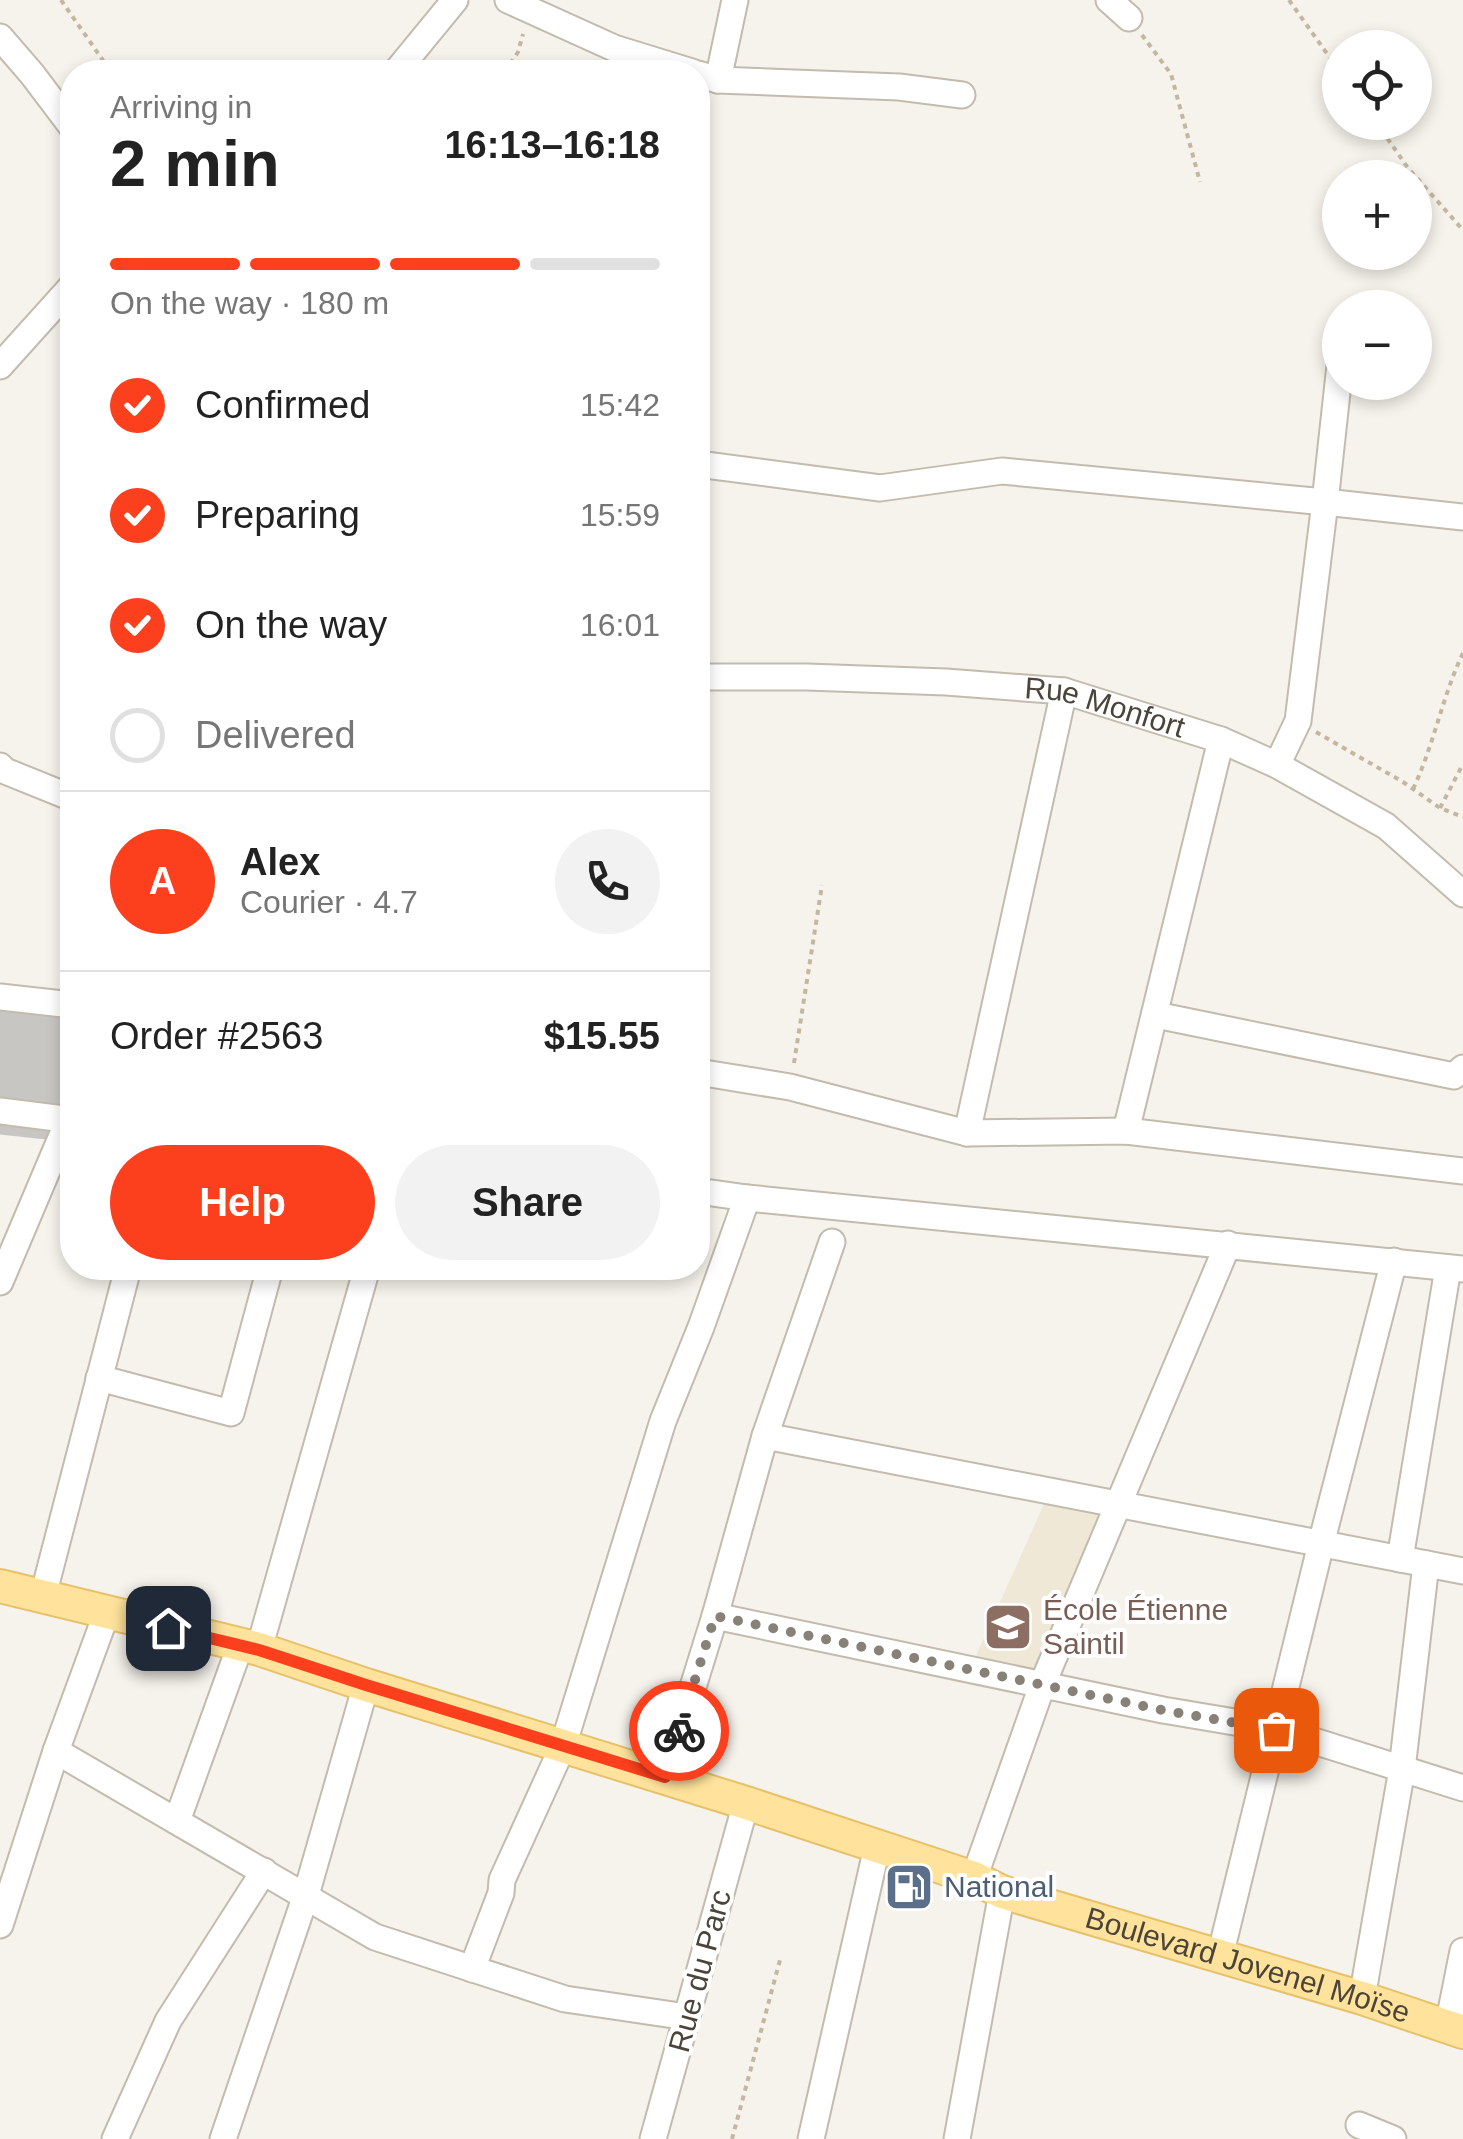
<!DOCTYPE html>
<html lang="en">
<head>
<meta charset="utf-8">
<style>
  :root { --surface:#fff; --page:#f2f2f2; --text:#222; --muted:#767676; --line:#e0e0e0; --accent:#fc3f1d }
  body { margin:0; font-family:Arial,sans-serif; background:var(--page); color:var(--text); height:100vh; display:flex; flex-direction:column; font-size:38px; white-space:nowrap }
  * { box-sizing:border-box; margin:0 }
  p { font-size:32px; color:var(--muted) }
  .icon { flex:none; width:55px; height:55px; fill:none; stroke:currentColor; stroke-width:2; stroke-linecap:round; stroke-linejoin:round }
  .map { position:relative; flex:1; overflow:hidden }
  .side { position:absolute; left:60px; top:60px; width:650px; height:1220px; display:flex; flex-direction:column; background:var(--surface); border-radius:40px; box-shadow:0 5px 15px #0003 }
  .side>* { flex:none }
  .buttons { position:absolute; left:1322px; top:30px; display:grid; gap:20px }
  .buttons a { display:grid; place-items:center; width:110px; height:110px; border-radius:50%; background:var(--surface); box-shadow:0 5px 15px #0003; font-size:50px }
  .pin { position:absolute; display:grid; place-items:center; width:85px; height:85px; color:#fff; margin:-42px; border-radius:20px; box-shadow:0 5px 15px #0006 }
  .courier { position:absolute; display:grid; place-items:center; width:100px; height:100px; margin:-50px; border:8px solid #fc3f1d; border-radius:50%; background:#fff; color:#222; box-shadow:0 2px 12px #0007 }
  .summary em { font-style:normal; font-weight:800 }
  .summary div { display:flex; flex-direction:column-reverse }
  .summary { display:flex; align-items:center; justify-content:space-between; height:170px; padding:0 50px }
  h1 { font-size:65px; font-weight:800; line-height:75px }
  .bar { display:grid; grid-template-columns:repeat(4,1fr); gap:15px 10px; align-content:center; height:120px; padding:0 50px }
  .bar i { height:12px; border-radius:8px; background:var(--line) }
  .bar .on { background:var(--accent) }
  .bar p { grid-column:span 4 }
  .line { display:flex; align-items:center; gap:25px; padding:0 50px; border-top:2px solid var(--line) }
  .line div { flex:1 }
  .round { display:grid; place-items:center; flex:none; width:105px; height:105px; border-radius:52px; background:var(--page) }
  ol { padding:0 50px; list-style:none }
  li { display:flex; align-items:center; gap:30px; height:110px }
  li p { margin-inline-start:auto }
  li .icon { padding:10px; border-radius:50%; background:var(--accent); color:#fff; stroke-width:4 }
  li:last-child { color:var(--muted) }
  li i { width:55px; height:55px; border:5px solid var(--line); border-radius:50% }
  .cta { display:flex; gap:20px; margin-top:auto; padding:20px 50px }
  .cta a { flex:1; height:115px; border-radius:60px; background:var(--accent); color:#fff; font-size:40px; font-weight:800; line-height:115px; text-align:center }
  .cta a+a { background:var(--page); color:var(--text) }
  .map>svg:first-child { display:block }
  .education { fill:#efe8d6 }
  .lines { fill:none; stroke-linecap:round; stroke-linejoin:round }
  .runway { stroke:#c8c6c3; stroke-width:140 }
  .minor-casing { stroke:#c2bbae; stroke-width:29 }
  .major-casing { stroke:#e6c16a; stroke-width:36 }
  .path { stroke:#c4b79f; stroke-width:4; stroke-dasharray:5 5; stroke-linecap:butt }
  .minor { stroke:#fff; stroke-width:25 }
  .major { stroke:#ffe39c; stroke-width:32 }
  .done { stroke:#878178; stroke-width:10; stroke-dasharray:0 18 }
  .route { stroke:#fc3f1d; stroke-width:12 }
  .labels { text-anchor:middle; stroke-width:8; stroke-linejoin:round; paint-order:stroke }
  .street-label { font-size:30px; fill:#4b4439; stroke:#fff }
  .education-label { font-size:30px; fill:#785e54; stroke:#fff; text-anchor:start }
  .service-label { font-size:30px; fill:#4e5e75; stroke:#fff; text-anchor:start }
</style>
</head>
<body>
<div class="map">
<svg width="1463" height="2139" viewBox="0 0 1463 2139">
  <rect width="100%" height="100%" fill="#f6f3ec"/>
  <polygon class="education" points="1044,1504 1104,1514 1039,1677 974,1660"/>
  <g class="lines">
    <polyline class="runway" points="0,1064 72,1072"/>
    <g class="minor-casing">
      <g id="minor">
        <polyline points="508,0 614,48 692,72"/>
        <polyline points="1109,0 1129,18"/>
        <polyline points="0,37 32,74 72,127"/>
        <polyline points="396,72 455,0"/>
        <polyline points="698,74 718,80 899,87 962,95"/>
        <polyline points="718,80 735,0"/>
        <polyline points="0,366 72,286"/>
        <polyline points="698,464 880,488 1002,471 1325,502 1340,365"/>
        <path id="s1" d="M698,674L708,677H807L946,682L1064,691L1221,740L1277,765L1386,826L1463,894"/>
        <polyline points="1277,765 1298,721 1325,502 1463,517"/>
        <polyline points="0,766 5,771 72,798"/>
        <polyline points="0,997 72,1005"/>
        <polyline points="1156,1015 1454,1076 1463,1068"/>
        <polyline points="698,1072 790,1087 967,1133 1126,1131 1463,1171"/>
        <polyline points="0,1111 72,1120"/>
        <polyline points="1126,1131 1221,740"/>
        <polyline points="967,1133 1064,691"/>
        <polyline points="698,1191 747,1198 1463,1269"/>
        <polyline points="0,1282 69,1119"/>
        <polyline points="99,1378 231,1413 270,1268"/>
        <polyline points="765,1436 1463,1571"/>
        <polyline points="1400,1559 1448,1268"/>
        <polyline points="43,1596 128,1268"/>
        <polyline points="715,1616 1163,1710 1276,1729 1463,1788"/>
        <polyline points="259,1649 367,1268"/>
        <polyline points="56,1751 375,1937 565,1999 687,2017"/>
        <polyline points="665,1777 715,1616 765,1436 832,1242"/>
        <polyline points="177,1821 240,1646"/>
        <polyline points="974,1878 1043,1683 1228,1244"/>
        <polyline points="0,1925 56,1751 107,1612"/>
        <polyline points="1220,1956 1321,1544 1394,1261"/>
        <polyline points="472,1969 501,1893 502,1880 563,1746 663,1421 701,1327 747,1198"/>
        <polyline points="1362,1998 1402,1769 1426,1564"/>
        <polyline points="1448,2026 1463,1951"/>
        <polyline points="1359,2125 1393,2139"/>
        <polyline points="115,2139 168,2021 264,1871"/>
        <polyline points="223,2139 306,1895 366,1685"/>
        <polyline points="653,2139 746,1803"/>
        <polyline points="811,2139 877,1847"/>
        <polyline points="957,2139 1002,1892"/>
      </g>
    </g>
    <g class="major-casing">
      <g id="major">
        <path id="s2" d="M0,1586L259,1649L366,1685L746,1803L974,1878L1002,1892L1362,1998L1463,2032"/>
      </g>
    </g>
    <g class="path">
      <polyline points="61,0 111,72"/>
      <polyline points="1289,0 1340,72"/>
      <polyline points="1142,35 1171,74 1200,182"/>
      <polyline points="505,72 518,52 523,34"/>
      <polyline points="1376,122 1408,168 1463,230"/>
      <polyline points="1316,732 1403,782 1440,808 1463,817"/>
      <path d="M1413,789C1434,745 1442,697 1463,653"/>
      <polyline points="1440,808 1463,764"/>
      <polyline points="698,820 701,806"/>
      <polyline points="794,1063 822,885"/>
      <polyline points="732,2139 780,1960"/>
    </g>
    <use href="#minor" class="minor"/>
    <use href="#major" class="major"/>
  </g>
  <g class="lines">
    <polyline class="done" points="679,1731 715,1616 1162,1710 1276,1730"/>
    <polyline class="route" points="168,1628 259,1650 366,1685 665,1777 679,1731"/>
  </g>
  <defs>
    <g id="school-square" transform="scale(2.5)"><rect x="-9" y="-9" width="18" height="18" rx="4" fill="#8d6e63" stroke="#fff"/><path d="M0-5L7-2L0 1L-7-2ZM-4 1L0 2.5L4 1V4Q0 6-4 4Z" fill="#fff"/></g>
    <g id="fuel-square" transform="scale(2.5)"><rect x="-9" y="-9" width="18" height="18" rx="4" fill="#5c6f8a" stroke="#fff"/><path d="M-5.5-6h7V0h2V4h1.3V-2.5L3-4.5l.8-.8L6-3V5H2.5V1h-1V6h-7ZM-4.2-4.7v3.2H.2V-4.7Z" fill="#fff"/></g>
  </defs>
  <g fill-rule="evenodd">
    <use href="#school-square" x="1008" y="1627"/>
    <use href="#fuel-square" x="909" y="1887"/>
  </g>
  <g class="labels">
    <g class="street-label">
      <text dy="10" stroke="none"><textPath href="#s1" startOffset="410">Rue Monfort</textPath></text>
      <text dy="10" stroke="none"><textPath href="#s2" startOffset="1305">Boulevard Jovenel Moïse</textPath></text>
      <text transform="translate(700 1971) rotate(-75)" y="10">Rue du Parc</text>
    </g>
    <g class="education-label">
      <text x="1043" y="1620">École Étienne<tspan x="1043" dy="34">Saintil</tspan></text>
    </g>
    <g class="service-label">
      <text x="944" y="1897">National</text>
    </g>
  </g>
</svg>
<div class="buttons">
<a><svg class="icon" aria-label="locate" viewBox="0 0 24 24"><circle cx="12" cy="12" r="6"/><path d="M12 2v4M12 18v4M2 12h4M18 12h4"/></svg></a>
<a>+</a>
<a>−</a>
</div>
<div class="pin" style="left:1276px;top:1730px;background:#ea580c"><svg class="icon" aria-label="bag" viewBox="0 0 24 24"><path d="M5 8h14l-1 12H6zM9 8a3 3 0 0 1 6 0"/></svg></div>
<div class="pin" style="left:168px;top:1628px;background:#1f2937"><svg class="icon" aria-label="home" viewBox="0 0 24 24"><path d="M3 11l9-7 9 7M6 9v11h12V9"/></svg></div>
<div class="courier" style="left:679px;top:1731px"><svg class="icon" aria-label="bike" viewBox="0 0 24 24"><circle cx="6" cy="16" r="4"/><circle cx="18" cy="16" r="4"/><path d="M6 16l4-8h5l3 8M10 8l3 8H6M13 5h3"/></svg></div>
<section class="side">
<div class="summary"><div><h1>2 min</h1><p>Arriving in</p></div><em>16:13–16:18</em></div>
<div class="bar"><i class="on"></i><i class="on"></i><i class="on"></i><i></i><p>On the way · 180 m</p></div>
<ol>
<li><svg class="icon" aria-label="check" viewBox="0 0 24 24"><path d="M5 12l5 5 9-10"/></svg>Confirmed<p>15:42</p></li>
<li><svg class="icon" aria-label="check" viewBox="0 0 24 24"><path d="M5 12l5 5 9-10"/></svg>Preparing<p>15:59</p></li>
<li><svg class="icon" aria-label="check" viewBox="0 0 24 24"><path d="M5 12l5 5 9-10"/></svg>On the way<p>16:01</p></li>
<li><i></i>Delivered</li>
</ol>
<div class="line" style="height:180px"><b class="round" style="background:var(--accent);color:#fff">A</b><div><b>Alex</b><p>Courier · 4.7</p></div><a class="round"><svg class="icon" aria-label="phone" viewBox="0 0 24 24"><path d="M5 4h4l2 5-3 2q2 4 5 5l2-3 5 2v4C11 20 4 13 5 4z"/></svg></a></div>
<div class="line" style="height:130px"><div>Order #2563</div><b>$15.55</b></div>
<div class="cta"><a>Help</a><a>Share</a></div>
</section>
</div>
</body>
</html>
